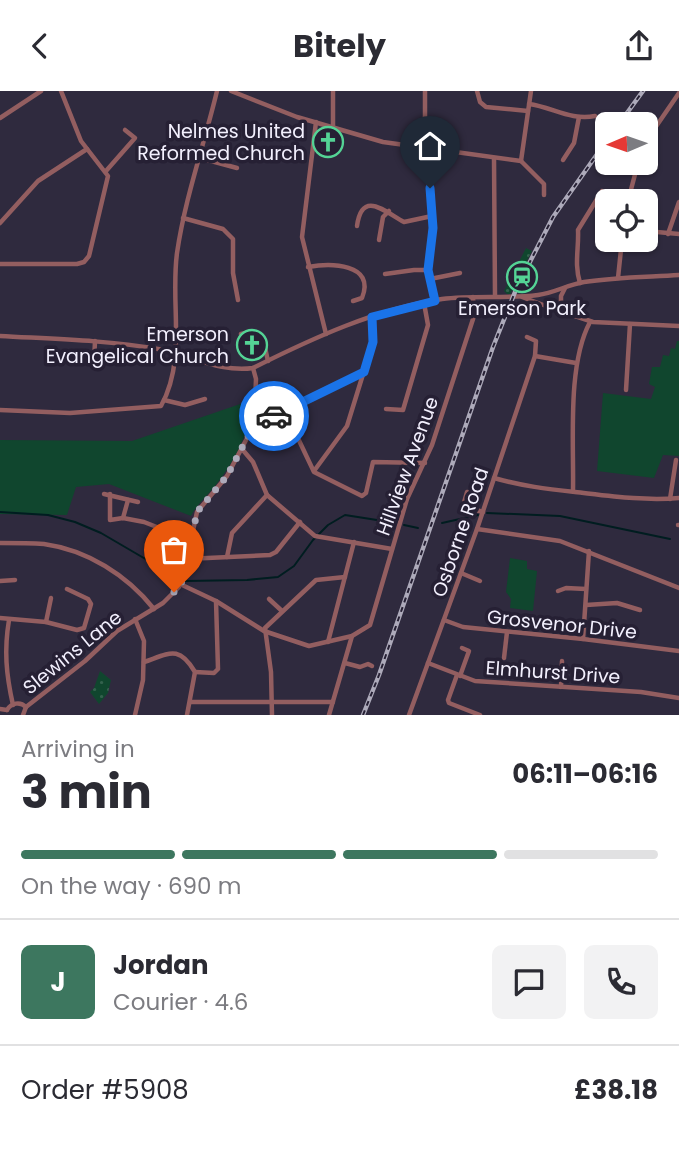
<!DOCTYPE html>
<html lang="en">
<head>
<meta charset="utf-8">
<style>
  :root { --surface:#fff; --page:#f2f2f3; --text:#2b2b33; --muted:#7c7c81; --line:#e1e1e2; --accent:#3d775f }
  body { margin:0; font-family:Poppins,sans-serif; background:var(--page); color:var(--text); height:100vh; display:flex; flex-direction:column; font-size:26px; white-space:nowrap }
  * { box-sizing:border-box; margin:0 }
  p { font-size:23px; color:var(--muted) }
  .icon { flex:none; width:38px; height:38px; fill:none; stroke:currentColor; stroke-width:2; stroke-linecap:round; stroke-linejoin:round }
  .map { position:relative; height:624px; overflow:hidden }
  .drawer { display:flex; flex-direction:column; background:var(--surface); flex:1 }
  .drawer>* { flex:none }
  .needle { width:46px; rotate:268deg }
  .tools { position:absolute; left:595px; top:21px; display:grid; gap:14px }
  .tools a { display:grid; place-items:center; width:63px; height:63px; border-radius:10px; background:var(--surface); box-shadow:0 2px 5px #0004; font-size:35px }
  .pin { position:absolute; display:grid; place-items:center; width:60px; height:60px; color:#fff; margin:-72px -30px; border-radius:50% 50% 50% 0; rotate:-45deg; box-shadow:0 0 7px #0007 }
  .pin .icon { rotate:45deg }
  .courier { position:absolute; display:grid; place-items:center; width:70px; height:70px; margin:-35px; border:5px solid #1a73e8; border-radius:50%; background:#fff; color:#222; box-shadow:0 2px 9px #0007 }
  .headline em { font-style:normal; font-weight:700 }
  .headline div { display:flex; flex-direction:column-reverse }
  .headline { display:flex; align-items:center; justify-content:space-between; height:119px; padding:0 21px }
  h1 { font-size:46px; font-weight:700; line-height:52px }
  .bar { display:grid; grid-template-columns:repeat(4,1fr); gap:10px 7px; align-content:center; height:84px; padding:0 21px }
  .bar i { height:9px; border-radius:5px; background:var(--line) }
  .bar .active { background:var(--accent) }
  .bar p { grid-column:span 4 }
  .line { display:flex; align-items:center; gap:18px; padding:0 21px; border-top:2px solid var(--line) }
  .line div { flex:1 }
  .round { display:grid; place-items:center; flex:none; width:74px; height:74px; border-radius:10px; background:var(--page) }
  header { display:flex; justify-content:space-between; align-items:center; height:91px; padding:0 21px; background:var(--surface); font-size:32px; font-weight:700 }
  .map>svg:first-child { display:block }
  .grass { fill:url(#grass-dots) }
  .green { fill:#10462e }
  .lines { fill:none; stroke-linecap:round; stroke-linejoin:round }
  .stream { stroke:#001d20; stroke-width:2 }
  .minor { stroke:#935e60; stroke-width:4.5 }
  .rail-casing { stroke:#adaaba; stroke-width:4.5 }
  .rail { stroke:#262034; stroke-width:2; stroke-dasharray:5; stroke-linecap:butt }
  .done { stroke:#aeabbb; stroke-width:7; stroke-dasharray:0 12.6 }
  .route { stroke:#1a73e8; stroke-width:9 }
  .labels { text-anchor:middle; stroke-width:7; stroke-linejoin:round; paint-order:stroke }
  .poi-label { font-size:19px; fill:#f3f0fe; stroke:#262034; text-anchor:end }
  .street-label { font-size:19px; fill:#f3f0fe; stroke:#262034 }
</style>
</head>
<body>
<header><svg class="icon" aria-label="back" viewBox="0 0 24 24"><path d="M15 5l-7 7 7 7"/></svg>Bitely<svg class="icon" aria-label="share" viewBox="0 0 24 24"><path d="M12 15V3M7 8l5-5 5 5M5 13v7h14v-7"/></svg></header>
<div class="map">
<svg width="679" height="624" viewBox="0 0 679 624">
  <defs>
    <pattern id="grass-dots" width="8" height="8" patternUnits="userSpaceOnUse" patternTransform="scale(1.75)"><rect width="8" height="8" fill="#10462e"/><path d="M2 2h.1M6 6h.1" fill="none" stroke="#33614d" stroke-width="1.8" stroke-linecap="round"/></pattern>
  </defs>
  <rect width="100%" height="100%" fill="#2f2a3e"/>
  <g class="grass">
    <polygon points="526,157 532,160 510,203 507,203 504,200"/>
    <polygon points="100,580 111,589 108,602 99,613 90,601 94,597"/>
  </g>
  <g class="green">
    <polygon points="677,250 679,250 679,365 663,364 654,387 597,380 603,302 651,308 655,296 649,293 652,276 660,276 663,264 669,265 671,257 675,258"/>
    <path d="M252,309C250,342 235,370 215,395C207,405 197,413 191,425L109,393L76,396L67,424L0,423V349L132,350Z"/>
    <polygon points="510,467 527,470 527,478 537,480 533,520 510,517 511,508 506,501"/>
  </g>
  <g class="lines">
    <g class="stream">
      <polyline points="0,421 48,424 75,431 101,442 178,487"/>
      <polyline points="487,422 560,425 670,448"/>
      <polyline points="442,432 478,424"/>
      <polyline points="404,434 418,437"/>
      <polyline points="185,490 247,489 278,486 294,475 313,449 328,434 345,424 396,432"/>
    </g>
    <g class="minor">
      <polyline points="231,0 297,26 383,51 521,70"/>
      <polyline points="425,0 425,52 433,137 428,179 435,210"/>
      <polyline points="477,0 480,11 486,16 528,20"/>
      <path d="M529,13C552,16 571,30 595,25"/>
      <polyline points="0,27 41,0"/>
      <polyline points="316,31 302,146 326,243"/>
      <polyline points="333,36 333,0"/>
      <polyline points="646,54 655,37 679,2"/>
      <polyline points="200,67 237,77"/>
      <polyline points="494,67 495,205"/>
      <polyline points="563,69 574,52 579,26"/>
      <polyline points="521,70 531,0"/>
      <polyline points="521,70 544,93 544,104"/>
      <polyline points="106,80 135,47 125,39"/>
      <polyline points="628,110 638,72"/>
      <polyline points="183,127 223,138 233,148 233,182 238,209"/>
      <polyline points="0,132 38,90 87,58"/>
      <path d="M357,135C362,98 385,121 404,131L432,125"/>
      <polyline points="646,140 679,143"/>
      <polyline points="668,143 679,111"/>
      <polyline points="379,149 383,126 389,120"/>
      <polyline points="0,173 77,173 84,171 89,165 108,85 81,50 61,0"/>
      <path d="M308,176C330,172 376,172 362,207L353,210"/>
      <polyline points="385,183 414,179 428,179"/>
      <polyline points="618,187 622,149"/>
      <polyline points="430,188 460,182"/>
      <path d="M580,192C574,173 579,157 578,139L602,100"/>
      <polyline points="522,206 554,218 561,215"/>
      <polyline points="561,215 561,205 565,197"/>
      <polyline points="554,218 593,231 679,235"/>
      <polyline points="177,240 212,248"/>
      <path d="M241,243C265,236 263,250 268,270"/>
      <path d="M0,245C53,248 105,249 158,258C190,264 221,282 253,277C313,247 376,218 442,208C474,204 506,208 538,204C554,202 567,194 584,191C615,186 647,186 679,184"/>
      <polyline points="535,265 576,272"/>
      <polyline points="94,271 95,250"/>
      <polyline points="626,299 630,233"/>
      <polyline points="164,309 185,314 205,308"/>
      <polyline points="386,318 403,319 428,234 424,212"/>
      <path d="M0,319L70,322L161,315C187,268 170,213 177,162C185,107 204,54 217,0"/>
      <polyline points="285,320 314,381 362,405 366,402 373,371 425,372"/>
      <polyline points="254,334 364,282"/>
      <polyline points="242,358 253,371 267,404 315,445 392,458"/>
      <polyline points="314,380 347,335 373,251 372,226"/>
      <path d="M494,387C522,395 547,398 575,401C610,405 644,410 679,407"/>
      <path d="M573,400C574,351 567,274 590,231"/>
      <polyline points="104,403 138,411"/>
      <polyline points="110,403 110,429 123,427 144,431 172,442 180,439 191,440"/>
      <polyline points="670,408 676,369"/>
      <polyline points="466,416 483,421"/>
      <polyline points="465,420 466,416 463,415 467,401"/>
      <polyline points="123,427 128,409"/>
      <polyline points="678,434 679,434"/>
      <polyline points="477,438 560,450 679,497"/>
      <path d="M0,452C14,452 29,452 44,453C87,459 127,484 154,518"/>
      <polyline points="227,466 232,442 267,404"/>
      <polyline points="186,468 270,464 276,461 300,431"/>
      <polyline points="163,470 172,456 172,442"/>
      <polyline points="461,482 480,490"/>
      <polyline points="0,490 15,489"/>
      <polyline points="180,493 216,510 264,540 309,555 352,545 370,534 407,408 432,354 474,225 473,206"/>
      <polyline points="558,500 566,497 586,498"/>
      <polyline points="269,508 282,520"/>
      <polyline points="586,514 617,512 640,519"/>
      <polyline points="0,527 46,531 77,539 84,537 91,513 88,508 67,498"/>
      <polyline points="135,528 144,550 143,589 135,624"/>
      <path d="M9,529C4,559 6,583 13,614"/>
      <polyline points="444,529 463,536 583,548 679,560"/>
      <polyline points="46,531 51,507"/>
      <polyline points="583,548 589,460"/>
      <polyline points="328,551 354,451"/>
      <polyline points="504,567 507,541"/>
      <path d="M144,571C170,562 179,554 195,581L187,624"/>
      <polyline points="345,572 360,576 368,573 372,575"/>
      <polyline points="428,572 475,590 641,601 679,607"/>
      <polyline points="195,581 214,582 218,578 216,510"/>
      <polyline points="457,584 448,609 449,612 480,624"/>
      <polyline points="460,585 469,560 462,557"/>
      <polyline points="561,596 562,570"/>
      <polyline points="191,611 333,611"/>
      <polyline points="26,616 85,570 117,540 163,512 179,496 183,486 197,421 227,385 254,334 256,288 253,277"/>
      <polyline points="0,618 7,619"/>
      <path d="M7,619C11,612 20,610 26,616"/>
      <polyline points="23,624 26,616"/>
      <polyline points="272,624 271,581 265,537 316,489 345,486"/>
      <polyline points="329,624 352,545"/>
      <polyline points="409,624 477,438 535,265 536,250 527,246"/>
    </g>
    <g class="rail-casing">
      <g id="rail">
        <polyline points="619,33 643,0"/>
        <polyline points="363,624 379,584 493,256 517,196 553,126 607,49"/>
      </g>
    </g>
    <use href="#rail" class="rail"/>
  </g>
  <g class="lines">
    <polyline class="done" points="174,501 183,489 197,421 227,385 254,334 274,325"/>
    <polyline class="route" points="274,325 364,281 373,251 372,226 435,210 428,179 433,137 430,97"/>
  </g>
  <defs>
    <g id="church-ring" transform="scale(1.575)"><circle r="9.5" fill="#262034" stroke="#54d395" stroke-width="1.5"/><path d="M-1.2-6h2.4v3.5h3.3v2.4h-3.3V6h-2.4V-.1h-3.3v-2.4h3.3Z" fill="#54d395"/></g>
    <g id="station-ring" transform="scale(1.575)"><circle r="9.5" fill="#262034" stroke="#54d395" stroke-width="1.5"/><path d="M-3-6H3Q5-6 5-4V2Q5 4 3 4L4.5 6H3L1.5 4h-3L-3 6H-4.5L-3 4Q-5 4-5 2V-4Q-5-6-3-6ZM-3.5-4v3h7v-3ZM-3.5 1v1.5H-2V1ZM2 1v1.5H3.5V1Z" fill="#54d395"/></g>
  </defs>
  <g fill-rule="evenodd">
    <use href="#church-ring" x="328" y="51"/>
    <use href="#station-ring" x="522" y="186"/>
    <use href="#church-ring" x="252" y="254"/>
  </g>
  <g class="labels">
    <g class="poi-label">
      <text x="305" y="47">Nelmes United<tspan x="305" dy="22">Reformed Church</tspan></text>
      <text x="522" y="224" text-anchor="middle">Emerson Park</text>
      <text x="229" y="250">Emerson<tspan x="229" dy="22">Evangelical Church</tspan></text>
    </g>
    <g class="street-label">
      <text transform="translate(407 375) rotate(-70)" y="7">Hillview Avenue</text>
      <text transform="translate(460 441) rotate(-71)" y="7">Osborne Road</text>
      <text transform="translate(562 533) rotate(6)" y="7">Grosvenor Drive</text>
      <text transform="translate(72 561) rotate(-39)" y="7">Slewins Lane</text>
      <text transform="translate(553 581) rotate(4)" y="7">Elmhurst Drive</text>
    </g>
  </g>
</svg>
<div class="tools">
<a><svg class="needle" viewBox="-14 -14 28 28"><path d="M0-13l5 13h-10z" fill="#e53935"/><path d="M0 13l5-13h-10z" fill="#7c7c81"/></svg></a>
<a><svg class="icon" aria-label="locate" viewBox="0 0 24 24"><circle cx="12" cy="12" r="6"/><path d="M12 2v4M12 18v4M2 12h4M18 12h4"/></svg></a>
</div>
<div class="pin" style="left:174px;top:501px;background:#ea580c"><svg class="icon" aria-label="bag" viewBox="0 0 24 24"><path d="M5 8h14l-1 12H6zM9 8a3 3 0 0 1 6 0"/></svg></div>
<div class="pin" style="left:430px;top:97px;background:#1f2937"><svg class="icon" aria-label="home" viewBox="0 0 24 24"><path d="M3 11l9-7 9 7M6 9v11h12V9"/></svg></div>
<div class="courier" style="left:274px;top:325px"><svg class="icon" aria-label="car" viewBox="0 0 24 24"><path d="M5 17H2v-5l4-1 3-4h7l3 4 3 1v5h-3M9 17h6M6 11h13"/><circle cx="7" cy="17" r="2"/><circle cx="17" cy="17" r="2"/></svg></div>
</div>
<section class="drawer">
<div class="headline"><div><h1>3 min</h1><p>Arriving in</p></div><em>06:11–06:16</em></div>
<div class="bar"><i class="active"></i><i class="active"></i><i class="active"></i><i></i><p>On the way · 690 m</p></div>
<div class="line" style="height:126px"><b class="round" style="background:var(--accent);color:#fff">J</b><div><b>Jordan</b><p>Courier · 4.6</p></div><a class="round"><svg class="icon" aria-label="chat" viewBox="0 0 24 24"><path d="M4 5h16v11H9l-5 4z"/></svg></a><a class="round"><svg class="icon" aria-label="phone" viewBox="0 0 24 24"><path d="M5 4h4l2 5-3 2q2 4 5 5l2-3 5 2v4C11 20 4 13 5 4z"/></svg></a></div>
<div class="line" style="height:91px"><div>Order #5908</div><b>£38.18</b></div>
</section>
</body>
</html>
